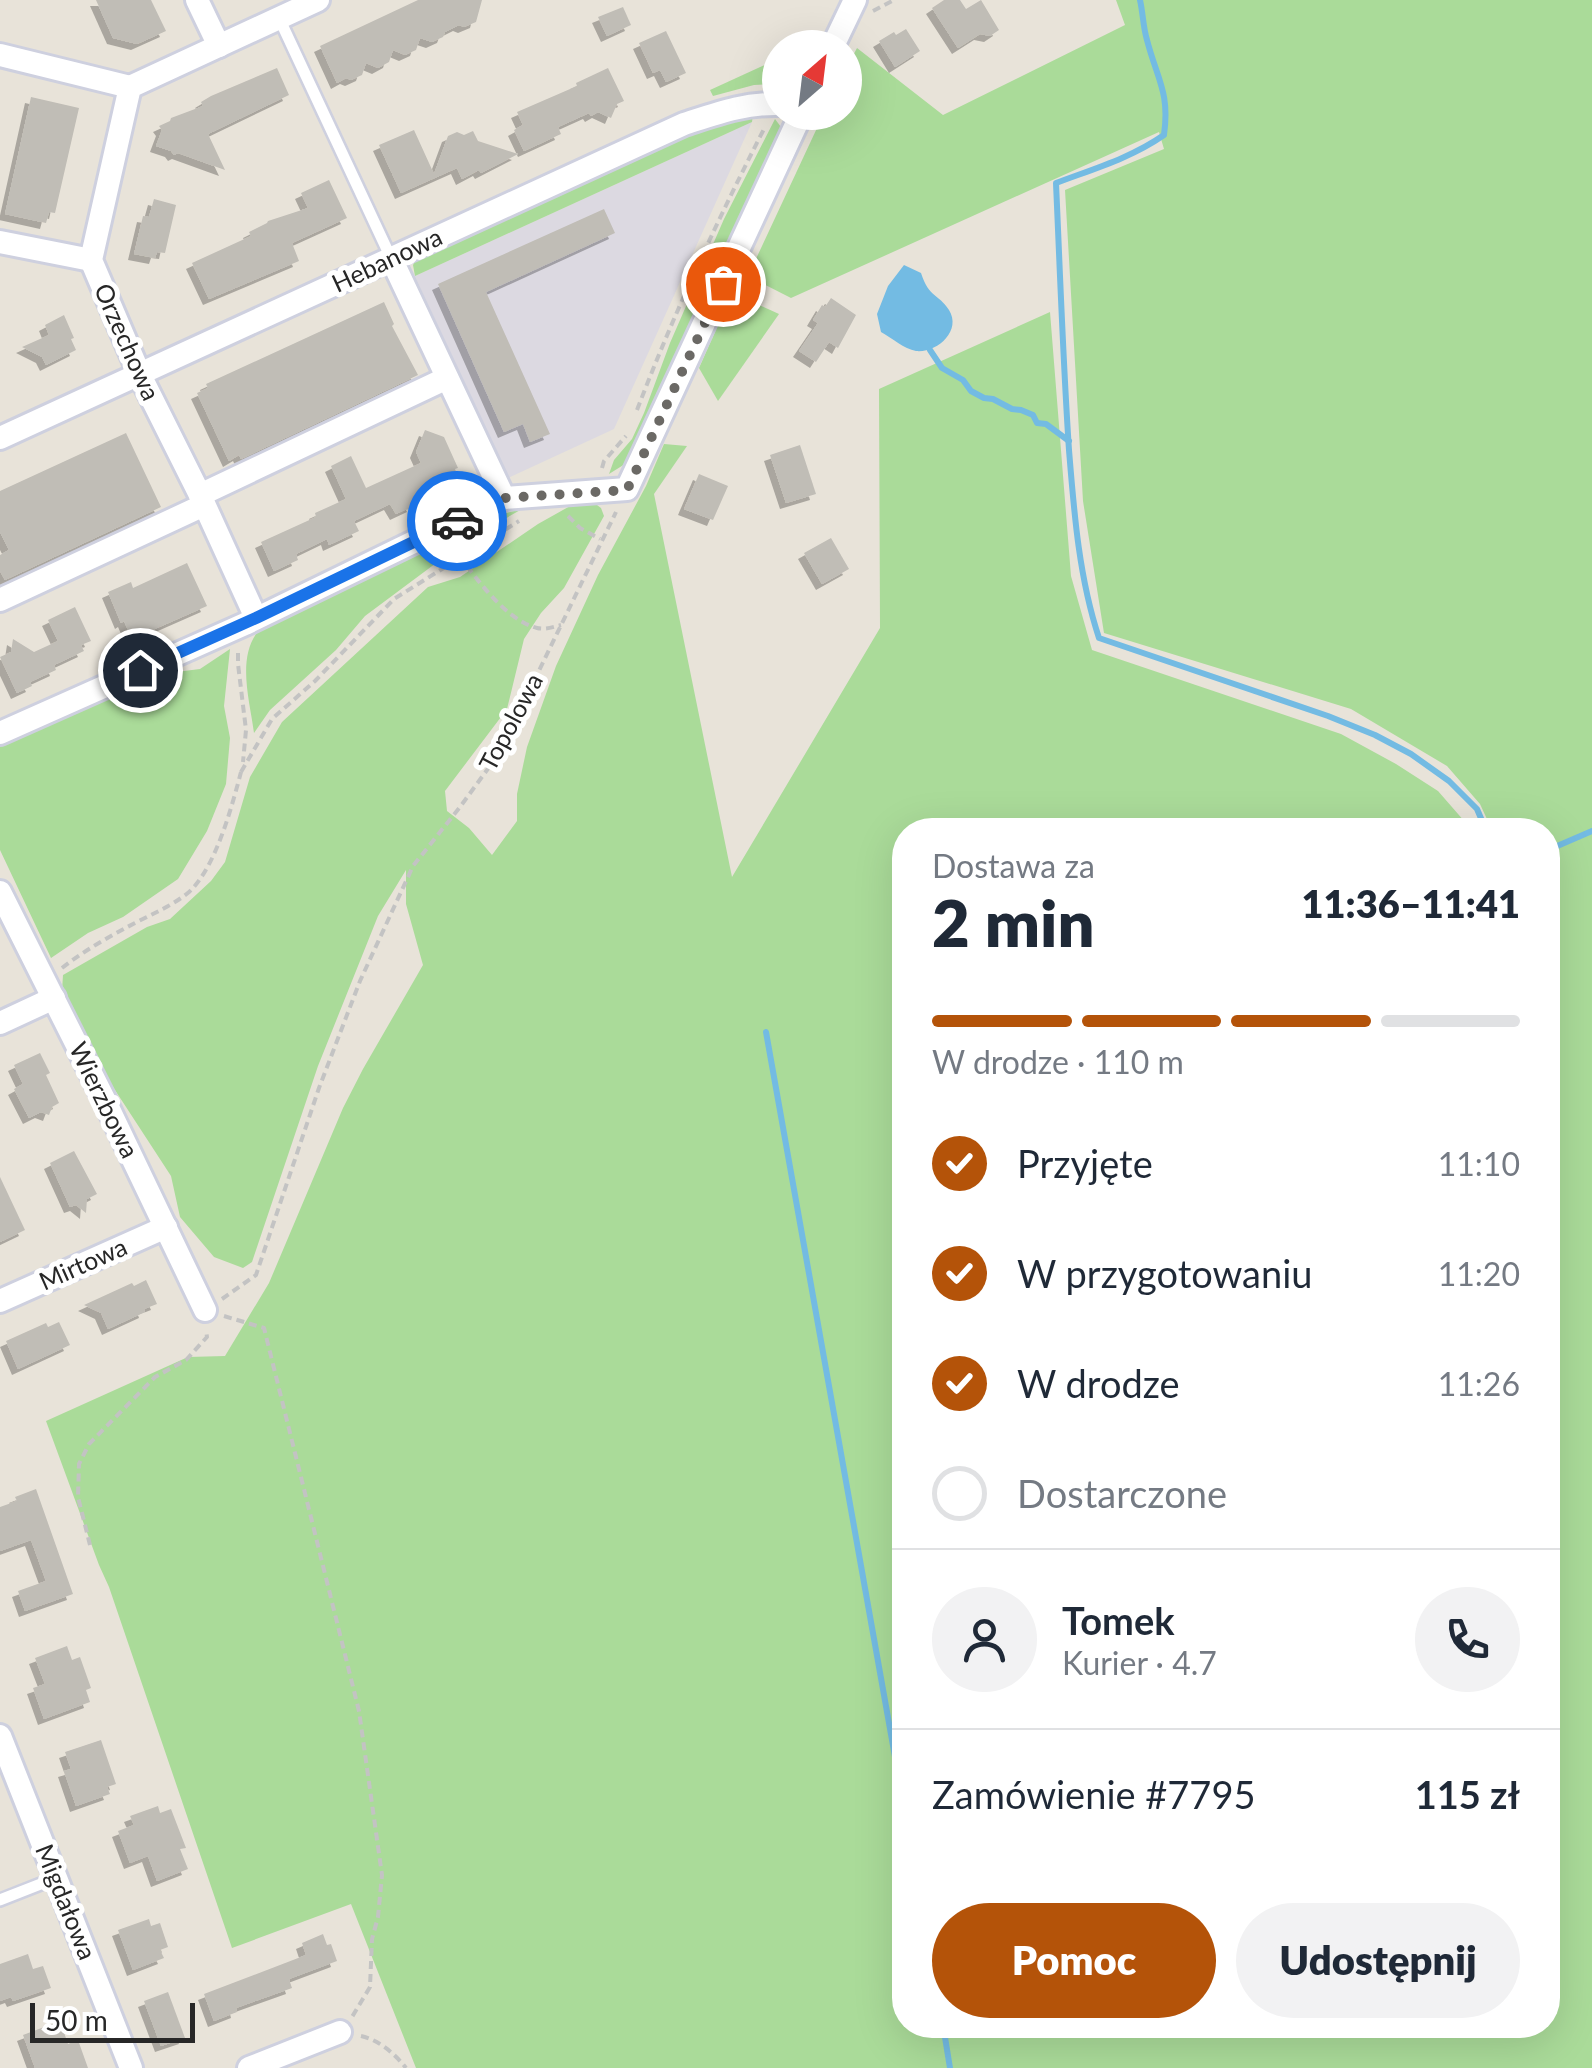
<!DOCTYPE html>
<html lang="pl">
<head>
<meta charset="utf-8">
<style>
  :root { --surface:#fff; --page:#f2f2f3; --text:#1f2937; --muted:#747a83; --line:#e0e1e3; --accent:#b45309 }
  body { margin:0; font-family:Lato,sans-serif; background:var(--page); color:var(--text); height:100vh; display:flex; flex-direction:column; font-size:38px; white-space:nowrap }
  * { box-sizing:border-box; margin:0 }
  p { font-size:32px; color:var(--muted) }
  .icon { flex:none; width:55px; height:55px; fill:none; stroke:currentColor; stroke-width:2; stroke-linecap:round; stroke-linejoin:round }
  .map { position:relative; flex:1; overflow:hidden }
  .side { position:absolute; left:892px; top:818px; width:668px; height:1220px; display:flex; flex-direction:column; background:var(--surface); border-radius:40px; box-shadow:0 10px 40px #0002 }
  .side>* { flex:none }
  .needle { width:65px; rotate:28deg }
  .fabs { position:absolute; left:762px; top:30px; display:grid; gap:20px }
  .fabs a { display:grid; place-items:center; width:100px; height:100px; border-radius:50%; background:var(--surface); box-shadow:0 10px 40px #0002; font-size:50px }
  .scale { position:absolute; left:30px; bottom:25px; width:165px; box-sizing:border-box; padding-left:10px; border:5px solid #272727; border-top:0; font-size:28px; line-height:35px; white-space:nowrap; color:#272727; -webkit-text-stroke:8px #fff; paint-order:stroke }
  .pin { position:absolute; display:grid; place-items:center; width:85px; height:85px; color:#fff; margin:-42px; border:5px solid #fff; border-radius:50%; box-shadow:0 2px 10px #0007 }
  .courier { position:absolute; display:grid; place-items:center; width:100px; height:100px; margin:-50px; border:8px solid #1a73e8; border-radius:50%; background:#fff; color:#222; box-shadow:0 2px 12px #0007 }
  .headline em { font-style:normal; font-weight:800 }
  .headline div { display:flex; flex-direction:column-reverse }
  .headline { display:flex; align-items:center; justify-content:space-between; height:170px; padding:0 40px }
  h1 { font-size:65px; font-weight:800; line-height:75px }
  .bar { display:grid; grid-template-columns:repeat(4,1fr); gap:15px 10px; align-content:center; height:120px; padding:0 40px }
  .bar i { height:12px; border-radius:8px; background:var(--line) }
  .bar .current { background:var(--accent) }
  .bar p { grid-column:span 4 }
  .line { display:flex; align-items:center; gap:25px; padding:0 40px; border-top:2px solid var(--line) }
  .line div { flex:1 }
  .round { display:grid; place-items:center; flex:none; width:105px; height:105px; border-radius:52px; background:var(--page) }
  ol { padding:0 40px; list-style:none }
  li { display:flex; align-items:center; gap:30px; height:110px }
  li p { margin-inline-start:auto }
  li .icon { padding:10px; border-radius:50%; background:var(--accent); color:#fff; stroke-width:4 }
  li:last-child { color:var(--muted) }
  li i { width:55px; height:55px; border:5px solid var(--line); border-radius:50% }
  .button { display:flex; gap:20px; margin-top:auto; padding:20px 40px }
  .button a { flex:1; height:115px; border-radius:60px; background:var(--accent); color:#fff; font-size:40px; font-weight:800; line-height:115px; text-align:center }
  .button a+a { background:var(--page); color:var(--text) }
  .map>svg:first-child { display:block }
  .industrial { fill:#dcd9e1 }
  .green { fill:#aadb99 }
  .water { fill:#73bbe3 }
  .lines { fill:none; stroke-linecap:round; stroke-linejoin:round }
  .stream { stroke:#73bbe3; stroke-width:6 }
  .building { fill:#c0bdb6; filter:url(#shadow) }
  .lane-casing { stroke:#ced0df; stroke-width:16 }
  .street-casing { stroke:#ced0df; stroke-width:28 }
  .path { stroke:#c3c3c3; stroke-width:4; stroke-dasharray:8 5; stroke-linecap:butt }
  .lane { stroke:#fff; stroke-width:11 }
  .street { stroke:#fff; stroke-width:22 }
  .done { stroke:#6b6965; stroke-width:10; stroke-dasharray:0 18 }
  .route { stroke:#1a73e8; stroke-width:12 }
  .labels { text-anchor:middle; stroke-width:10; stroke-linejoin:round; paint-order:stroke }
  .street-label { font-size:25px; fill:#272727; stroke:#fff }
</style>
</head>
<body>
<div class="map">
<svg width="1592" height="2068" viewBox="0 0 1592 2068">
  <defs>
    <filter id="shadow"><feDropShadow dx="-6" dy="6" stdDeviation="0" flood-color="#0004"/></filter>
  </defs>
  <rect width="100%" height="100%" fill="#e8e3d9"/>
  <polygon class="industrial" points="752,122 614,429 508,478 415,276"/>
  <g class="green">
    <polygon points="1116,0 1592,0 1592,2068 416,2068 351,1904 232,1948 109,1587 99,1565 46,1421 188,1357 225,1356 269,1283 343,1108 363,1069 423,965 406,904 406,870 378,916 318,1066 252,1262 243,1268 214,1257 180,1217 171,1176 98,1064 62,991 63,975 147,927 170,919 211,881 225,862 250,777 282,722 428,587 460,577 538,524 579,501 593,502 601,508 604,516 564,588 541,613 524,639 507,709 445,791 447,811 469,828 492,855 517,821 517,794 527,747 556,666 598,575 646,486 664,444 687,446 654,494 732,877 880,628 879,389 1050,312 1071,576 1092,650 1341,734 1396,764 1438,791 1472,830 905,830 905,2025 1548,2025 1548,830 1492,830 1480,804 1447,766 1351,709 1104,633 1083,501 1065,190 1164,149 1159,132 791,298 748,276 824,113 845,112 845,71 857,48 943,115 1125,25"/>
    <polygon points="780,58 780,84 754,85 713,96 710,90"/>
    <polygon points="753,114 752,122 415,276 413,265 418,257 683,135"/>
    <polygon points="775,119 781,127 774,148 633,459 609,474 614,460 632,439 644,413 670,343 724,219"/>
    <polygon points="737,295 779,314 718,401 699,368 730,298"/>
    <path d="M522,509L463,543L365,616L336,650L270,710L254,733C250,701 236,657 259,630L438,542L494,516Z"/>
    <polygon points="230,649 224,706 230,738 226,784 207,831 178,879 123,917 88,933 51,958 0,850 0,744 168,673 200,669"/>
  </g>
  <path class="water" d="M904,265L921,273C929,298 938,293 949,310C962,331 937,353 916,351C904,349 892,338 881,332L877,314L888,286Z"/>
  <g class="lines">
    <g class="stream">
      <path d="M1140,0C1143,13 1143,27 1147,40C1157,79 1170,92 1164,135C1131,158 1093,169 1056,183C1060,272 1063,361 1069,450C1074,512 1079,578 1099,638L1328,716L1375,735L1411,754L1449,781L1477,809L1486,830"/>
      <polyline points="930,350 942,368 963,380 971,391 984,398 993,399 1012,409 1021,410 1033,415 1037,423 1046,424 1069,441"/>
      <polyline points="1548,850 1592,831"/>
      <polyline points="766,1032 905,1813"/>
      <polyline points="943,2025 950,2068"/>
    </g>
  </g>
  <g class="building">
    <polygon points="96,0 151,0 166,31 137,44 113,38"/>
    <polygon points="418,0 482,0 476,22 464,27 459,25 445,32 443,37 432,42 420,38 416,50 405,55 393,50 389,62 378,68 366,63 362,75 351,80 346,78 337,83 320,46"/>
    <polygon points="944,0 960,0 966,9 981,0 999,30 990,36 980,34 958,48 932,8"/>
    <polygon points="623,7 631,25 607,36 598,17"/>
    <polygon points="906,29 920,51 895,67 879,41 894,32 896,35"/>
    <polygon points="666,31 686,73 666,82 660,70 653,73 639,43"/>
    <polygon points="277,68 289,95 208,134 225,170 178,153 174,155 171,151 156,146 162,130 159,126 170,121 171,118 203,106 201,102 211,96"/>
    <polygon points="608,68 624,101 617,104 611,118 598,112 591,116 589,113 558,127 561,134 524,151 514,130 523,125 517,112 577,86 576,83"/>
    <polygon points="31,97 79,108 55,213 49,212 46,223 5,214"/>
    <polygon points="414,130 434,174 448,136 457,132 464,135 473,131 478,141 518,154 481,173 479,170 462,179 457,168 401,193 379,145"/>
    <polygon points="329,180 347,218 292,243 299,261 209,299 192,263 251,236 249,232 267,223 268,221 308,208 301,193"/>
    <polygon points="154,199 176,205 165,253 157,252 155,258 134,254 143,216 149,217"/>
    <polygon points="604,209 615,233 486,292 550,434 530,442 523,424 504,432 438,284"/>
    <polygon points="831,298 856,315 838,348 829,342 816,362 799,351 818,323 813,320 822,305 825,307"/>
    <polygon points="384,302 394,324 392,326 418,375 241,459 239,455 229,461 197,393 208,388 206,384"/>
    <polygon points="64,315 74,338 71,339 76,350 46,365 42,357 22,347 49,335 45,325"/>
    <polygon points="425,430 444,437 458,468 455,469 460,482 412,504 413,506 396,514 390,504 354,521 359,531 329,545 327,539 296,554 298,560 274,571 261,542 316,517 315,513 346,499 331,466 351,456 366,488 421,463 416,452"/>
    <polygon points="126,433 161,507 5,580 0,571 0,555 9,550 0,532 0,491"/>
    <polygon points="800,445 816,494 786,503 770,455"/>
    <polygon points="699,474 728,486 713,520 684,509"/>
    <polygon points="831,538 849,569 822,584 804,553"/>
    <polygon points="187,563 207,606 132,639 124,621 121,623 108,592 131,582 133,588"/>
    <polygon points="75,607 91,641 81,645 84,651 54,665 56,670 30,682 32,686 17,693 0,657 11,652 13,639 34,652 58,641 48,620"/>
    <polygon points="40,1053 50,1073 46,1075 59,1103 52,1107 49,1115 41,1112 29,1118 14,1089 23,1084 14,1065"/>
    <polygon points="74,1151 97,1194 87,1199 86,1213 76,1205 70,1207 50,1163"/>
    <polygon points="0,1177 25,1230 0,1242"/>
    <polygon points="146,1280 157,1304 144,1309 145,1312 108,1329 101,1313 84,1305 132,1283 134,1286"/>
    <polygon points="59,1322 70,1345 18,1369 6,1341 46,1323 48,1327"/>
    <polygon points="36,1489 73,1594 25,1611 18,1591 46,1581 31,1540 0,1551 0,1507 17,1501 15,1497"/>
    <polygon points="67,1646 72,1660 80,1657 91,1688 86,1690 90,1702 44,1719 33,1688 45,1684 35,1658"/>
    <polygon points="101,1740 116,1784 107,1787 110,1794 76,1806 64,1771 71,1769 65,1752"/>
    <polygon points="158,1806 160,1813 171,1809 186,1848 180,1849 188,1869 157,1881 148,1856 130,1863 118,1831 134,1825 130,1816"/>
    <polygon points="149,1919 151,1926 160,1923 168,1947 160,1950 164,1958 133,1970 118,1930"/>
    <polygon points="323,1934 327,1945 331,1944 337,1961 289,1979 292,1988 236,2008 237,2012 214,2021 204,1994 306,1955 302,1943"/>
    <polygon points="28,1954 33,1969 43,1966 51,1988 13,2001 11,1997 0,2001 0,1964"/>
    <polygon points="168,1992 185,2038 161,2046 144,2001"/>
    <polygon points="60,2021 68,2044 78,2040 88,2068 35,2068 23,2035"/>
  </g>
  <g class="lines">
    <g class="lane-casing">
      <g id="lane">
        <polyline points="279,18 391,258"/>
        <polyline points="0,1900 56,1878"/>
      </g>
    </g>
    <g class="street-casing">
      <g id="street">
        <polyline points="197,0 219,46"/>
        <polyline points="832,48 855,0"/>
        <polyline points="0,55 130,87"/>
        <polyline points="0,242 91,260"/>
        <polyline points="391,258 504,498"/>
        <path d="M0,438L684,124C718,113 744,103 780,104"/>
        <polyline points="200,495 447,378"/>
        <polyline points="0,600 204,505"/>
        <polyline points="256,618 200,495 140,375 91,260 130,87 318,0"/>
        <polyline points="0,733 245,624 504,498 627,489 802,112"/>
        <polyline points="0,892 105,1101 205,1310"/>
        <polyline points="0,1023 54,998"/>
        <polyline points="0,1301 166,1227"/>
        <polyline points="0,1736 131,2068"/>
        <polyline points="249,2068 340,2032"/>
      </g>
    </g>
    <g class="path">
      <polyline points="873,11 894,0"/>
      <path d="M637,410C674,313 718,219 765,127"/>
      <polyline points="602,468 604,461 626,436"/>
      <polyline points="568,516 580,528 600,539"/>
      <path d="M452,545C472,573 503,619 537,628C545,630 553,627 561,625"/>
      <polyline points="238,653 238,664 246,730 243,762"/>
      <polyline points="241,772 272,719 315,681 394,599 519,521"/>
      <path d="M62,968C85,950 110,936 135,923C154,913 172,906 189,892C216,867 232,806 241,772"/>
      <polyline points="222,1299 256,1275 319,1088 360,981 413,866 460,807 498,755 616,512"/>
      <polyline points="224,1316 264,1328 359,1711 382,1875 378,1917 372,1939 370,1987 352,2017"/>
      <polyline points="90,1545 78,1497 79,1464 89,1444 155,1377 186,1360 207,1337 206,1330"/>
      <path d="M361,2036C379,2040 395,2054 406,2068"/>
    </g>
    <use href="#lane" class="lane"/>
    <use href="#street" class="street"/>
  </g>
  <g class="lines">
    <polyline class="done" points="457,521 504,498 627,490 723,284"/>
    <polyline class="route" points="140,670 256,618 457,521"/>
  </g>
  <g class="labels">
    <g class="street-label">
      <text transform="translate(387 260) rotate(-25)" y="9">Hebanowa</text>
      <text transform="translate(127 342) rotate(66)" y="9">Orzechowa</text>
      <text transform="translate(511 722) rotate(-62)" y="9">Topolowa</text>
      <text transform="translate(104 1100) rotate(64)" y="9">Wierzbowa</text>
      <text transform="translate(83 1264) rotate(-24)" y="9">Mirtowa</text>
      <text transform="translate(66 1902) rotate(68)" y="9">Migdałowa</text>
    </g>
  </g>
</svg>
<div class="fabs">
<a><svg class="needle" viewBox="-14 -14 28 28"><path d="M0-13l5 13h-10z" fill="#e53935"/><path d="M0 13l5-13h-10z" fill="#747a83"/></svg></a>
</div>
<div class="scale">50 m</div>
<div class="pin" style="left:723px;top:284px;background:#ea580c"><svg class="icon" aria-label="bag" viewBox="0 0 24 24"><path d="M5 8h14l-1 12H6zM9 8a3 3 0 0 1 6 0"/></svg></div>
<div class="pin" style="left:140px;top:670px;background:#1f2937"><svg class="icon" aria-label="home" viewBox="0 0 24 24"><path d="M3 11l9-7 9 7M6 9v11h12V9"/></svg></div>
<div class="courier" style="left:457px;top:521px"><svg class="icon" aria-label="car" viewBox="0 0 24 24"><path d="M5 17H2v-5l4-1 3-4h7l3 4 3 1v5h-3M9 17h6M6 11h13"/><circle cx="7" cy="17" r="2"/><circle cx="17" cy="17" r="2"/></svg></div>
<section class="side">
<div class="headline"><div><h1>2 min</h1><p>Dostawa za</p></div><em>11:36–11:41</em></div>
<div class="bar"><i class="current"></i><i class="current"></i><i class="current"></i><i></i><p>W drodze · 110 m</p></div>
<ol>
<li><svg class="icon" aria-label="check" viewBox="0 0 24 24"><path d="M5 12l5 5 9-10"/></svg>Przyjęte<p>11:10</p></li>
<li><svg class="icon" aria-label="check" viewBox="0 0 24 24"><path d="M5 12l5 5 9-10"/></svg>W przygotowaniu<p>11:20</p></li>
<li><svg class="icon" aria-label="check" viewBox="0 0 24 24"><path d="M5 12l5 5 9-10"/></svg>W drodze<p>11:26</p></li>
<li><i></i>Dostarczone</li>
</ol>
<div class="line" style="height:180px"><a class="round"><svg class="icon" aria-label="person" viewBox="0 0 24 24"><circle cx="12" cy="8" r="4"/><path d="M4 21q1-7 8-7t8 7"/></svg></a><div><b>Tomek</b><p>Kurier · 4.7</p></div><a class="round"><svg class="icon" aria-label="phone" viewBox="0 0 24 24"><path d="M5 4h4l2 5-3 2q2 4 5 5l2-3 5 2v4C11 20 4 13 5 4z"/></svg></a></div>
<div class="line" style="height:130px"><div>Zamówienie #7795</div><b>115 zł</b></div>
<div class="button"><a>Pomoc</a><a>Udostępnij</a></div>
</section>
</div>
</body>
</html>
